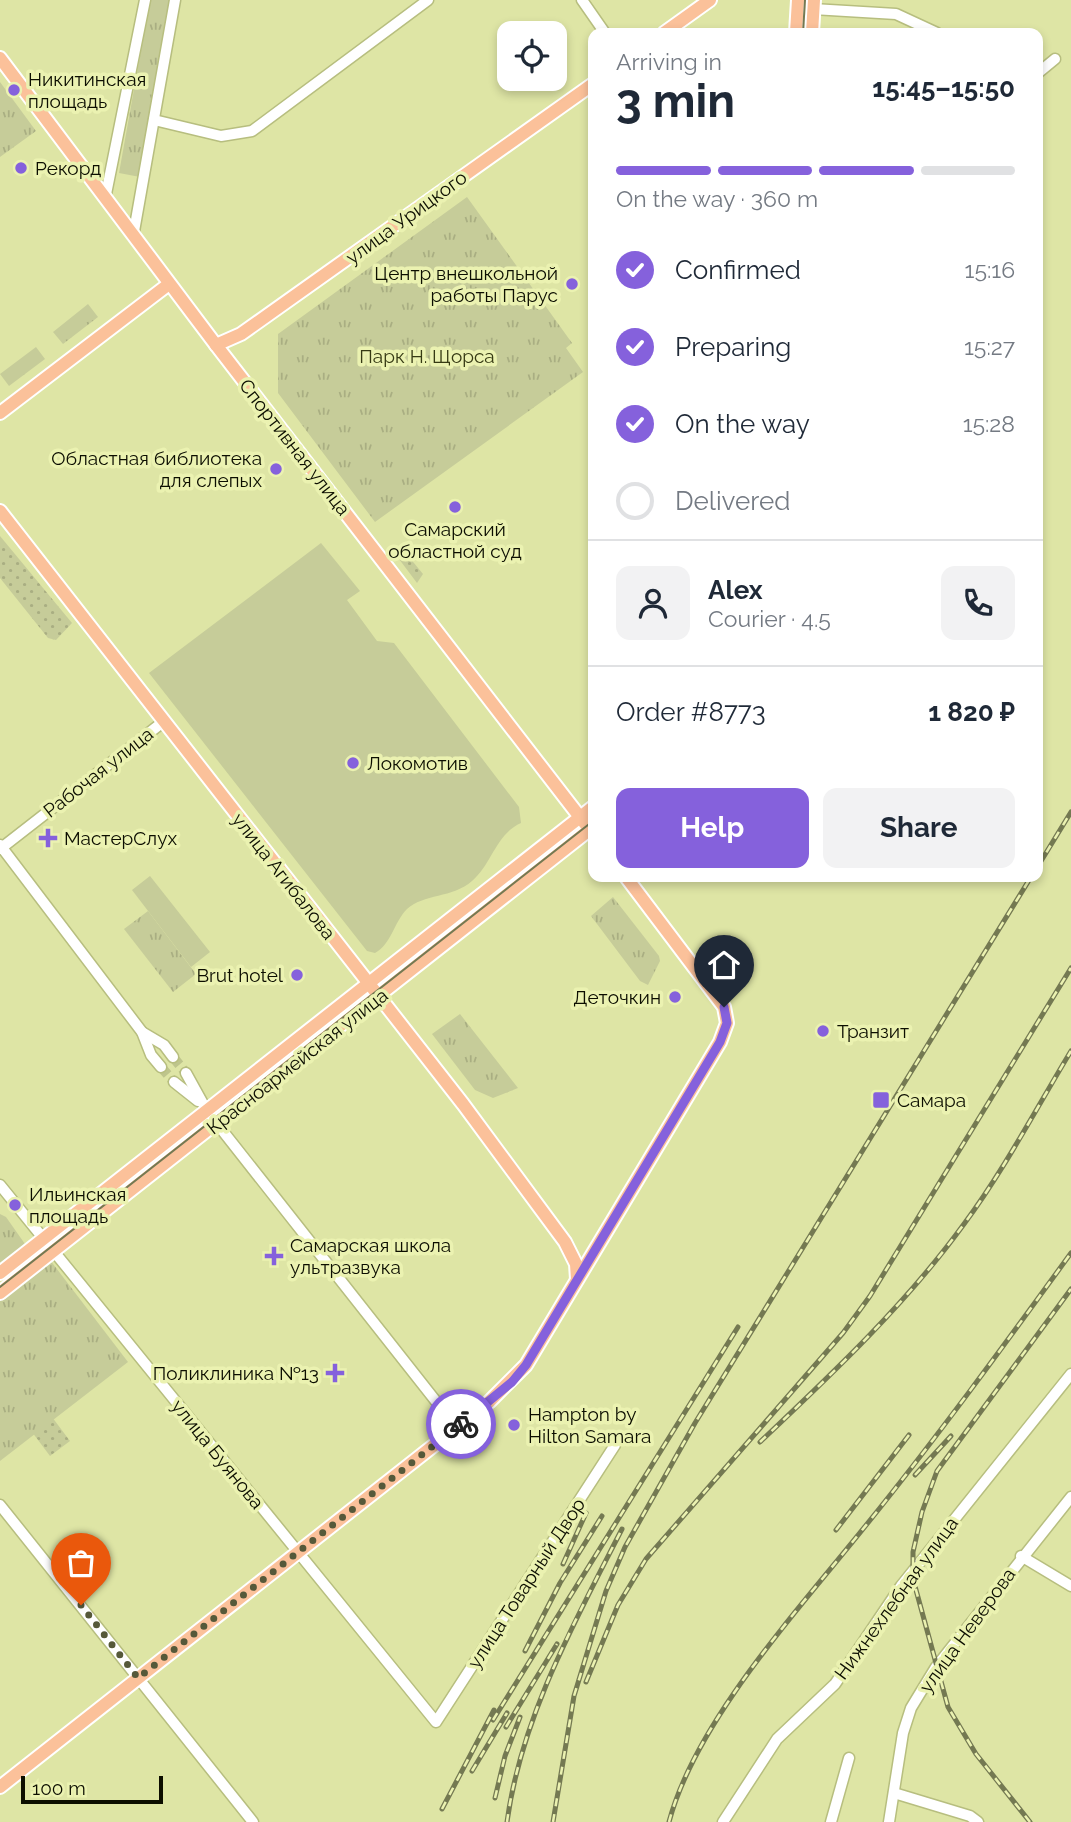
<!DOCTYPE html>
<html lang="en">
<head>
<meta charset="utf-8">
<style>
  :root { --surface:#fff; --page:#f2f2f3; --text:#1f2937; --muted:#747a83; --line:#e0e1e3; --accent:#8561dc }
  body { margin:0; font-family:Raleway,sans-serif; background:var(--page); color:var(--text); height:100vh; display:flex; flex-direction:column; font-size:26px; white-space:nowrap }
  * { box-sizing:border-box; margin:0 }
  p { font-size:23px; color:var(--muted) }
  .icon { flex:none; width:38px; height:38px; fill:none; stroke:currentColor; stroke-width:2; stroke-linecap:round; stroke-linejoin:round }
  .map { position:relative; flex:1; overflow:hidden }
  .panel { position:absolute; left:588px; top:28px; width:455px; height:854px; display:flex; flex-direction:column; background:var(--surface); border-radius:14px; box-shadow:0 4px 10px #0003 }
  .panel>* { flex:none }
  .buttons { position:absolute; left:497px; top:21px; display:grid; gap:14px }
  .buttons a { display:grid; place-items:center; width:70px; height:70px; border-radius:14px; background:var(--surface); box-shadow:0 4px 10px #0003; font-size:35px }
  .scale { position:absolute; left:21px; bottom:18px; width:142px; box-sizing:border-box; padding-left:7px; border:4px solid #0c0e00; border-top:0; font-size:19px; line-height:24px; white-space:nowrap; color:#0c0e00; -webkit-text-stroke:5px #ebf2b1; paint-order:stroke }
  .pin { position:absolute; display:grid; place-items:center; width:60px; height:60px; color:#fff; margin:-72px -30px; border-radius:50% 50% 50% 0; rotate:-45deg; box-shadow:0 0 7px #0007 }
  .pin .icon { rotate:45deg }
  .courier { position:absolute; display:grid; place-items:center; width:70px; height:70px; margin:-35px; border:5px solid #8561dc; border-radius:50%; background:#fff; color:#222; box-shadow:0 2px 9px #0007 }
  .headline em { font-style:normal; font-weight:700 }
  .headline div { display:flex; flex-direction:column-reverse }
  .headline { display:flex; align-items:center; justify-content:space-between; height:119px; padding:0 28px }
  h1 { font-size:46px; font-weight:700; line-height:52px }
  .bar { display:grid; grid-template-columns:repeat(4,1fr); gap:10px 7px; align-content:center; height:84px; padding:0 28px }
  .bar i { height:9px; border-radius:5px; background:var(--line) }
  .bar .selected { background:var(--accent) }
  .bar p { grid-column:span 4 }
  .line { display:flex; align-items:center; gap:18px; padding:0 28px; border-top:2px solid var(--line) }
  .line div { flex:1 }
  .round { display:grid; place-items:center; flex:none; width:74px; height:74px; border-radius:14px; background:var(--page) }
  ol { padding:0 28px; list-style:none }
  li { display:flex; align-items:center; gap:21px; height:77px }
  li p { margin-inline-start:auto }
  li .icon { padding:7px; border-radius:50%; background:var(--accent); color:#fff; stroke-width:4 }
  li:last-child { color:var(--muted) }
  li i { width:38px; height:38px; border:4px solid var(--line); border-radius:50% }
  .cta { display:flex; gap:14px; margin-top:auto; padding:14px 28px }
  .cta a { flex:1; height:80px; border-radius:14px; background:var(--accent); color:#fff; font-size:28px; font-weight:700; line-height:80px; text-align:center }
  .cta a+a { background:var(--page); color:var(--text) }
  .map>svg:first-child { display:block }
  .grass { fill:url(#grass-dots) }
  .park { fill:url(#park-tufts) }
  .pitch { fill:#c6cc99 }
  .lines { fill:none; stroke-linecap:round; stroke-linejoin:round }
  .minor-tunnel { stroke:#bec58c; stroke-width:10; stroke-dasharray:10 5; stroke-linecap:butt }
  .minor-casing { stroke:#b7be7f; stroke-width:13 }
  .major-casing { stroke:#fff; stroke-width:16 }
  .minor { stroke:#fff; stroke-width:10 }
  .major { stroke:#fbc19a; stroke-width:12 }
  .tram { stroke:#747952; stroke-width:2 }
  .rail-casing { stroke:#747952; stroke-width:5 }
  .rail { stroke:#ebf2b1; stroke-width:2.5; stroke-dasharray:8; stroke-linecap:butt }
  .done { stroke:#56593a; stroke-width:7; stroke-dasharray:0 12.6 }
  .route { stroke:#8561dc; stroke-width:9 }
  .poi-dot { fill:#8561dc; stroke:#ebf2b1; stroke-width:2.5 }
  .labels { text-anchor:middle; stroke-width:7; stroke-linejoin:round; paint-order:stroke }
  .poi-label { font-size:19px; fill:#0c0e00; stroke:#ebf2b1; text-anchor:start }
  .street-label { font-size:19px; fill:#0c0e00; stroke:#ebf2b1 }
  .park-label { font-size:19px; fill:#363a14; stroke:#ebf2b1 }
</style>
</head>
<body>
<div class="map">
<svg width="1071" height="1822" viewBox="0 0 1071 1822">
  <defs>
    <pattern id="grass-dots" width="8" height="8" patternUnits="userSpaceOnUse" patternTransform="scale(1.75)"><rect width="8" height="8" fill="#c6cc99"/><path d="M2 2h.1M6 6h.1" fill="none" stroke="#a9ae82" stroke-width="1.8" stroke-linecap="round"/></pattern>
    <pattern id="park-tufts" width="24" height="20" patternUnits="userSpaceOnUse" patternTransform="scale(1.75)"><rect width="24" height="20" fill="#c6cc99"/><path d="M3 7l-1-3M5 7V3M7 7l1-3M15 17l-1-3M17 17v-4M19 17l1-3" fill="none" stroke="#a9ae82"/></pattern>
  </defs>
  <rect width="100%" height="100%" fill="#dee5a5"/>
  <g class="grass">
    <polygon points="0,536 72,623 56,640 48,638 0,578"/>
    <polygon points="400,546 423,574 417,583 393,551"/>
    <polygon points="52,1417 70,1441 50,1456 32,1432"/>
  </g>
  <g class="park">
    <polygon points="150,0 171,0 140,177 119,173"/>
    <polygon points="0,82 36,131 0,157"/>
    <polygon points="467,197 572,343 566,348 583,372 375,522 278,393 278,334"/>
    <polygon points="88,304 98,317 63,344 53,332"/>
    <polygon points="36,347 45,359 9,386 0,374"/>
    <polygon points="613,897 659,956 660,961 648,985 640,981 591,916"/>
    <polygon points="148,911 196,974 173,992 124,929"/>
    <polygon points="460,1014 518,1088 493,1098 475,1090 432,1034"/>
    <polygon points="0,1214 6,1217 25,1244 0,1264"/>
    <polygon points="50,1260 128,1362 0,1461 0,1300"/>
  </g>
  <g class="pitch">
    <path d="M321,543L360,591L347,600L377,641L394,643L519,807L521,823C496,834 492,864 472,881C453,898 423,894 407,909C394,922 391,945 375,953L367,951L149,673Z"/>
    <polygon points="150,876 210,952 191,967 132,890"/>
  </g>
  <g class="lines">
    <g class="minor-tunnel">
      <polyline points="173,1057 186,1073"/>
      <polyline points="161,1067 174,1082"/>
    </g>
    <g class="minor-casing">
      <g id="minor">
        <polyline points="582,0 605,33"/>
        <polyline points="813,9 896,14 937,33"/>
        <polyline points="1038,73 1055,59"/>
        <polyline points="154,120 221,136 252,131 428,0"/>
        <polyline points="105,199 145,0"/>
        <polyline points="133,237 175,0"/>
        <polyline points="0,845 142,1032 151,1055 161,1067"/>
        <polyline points="0,849 163,722"/>
        <polyline points="142,1032 164,1045 173,1057"/>
        <polyline points="186,1073 207,1111 457,1428"/>
        <polyline points="174,1082 198,1101"/>
        <polyline points="0,1185 436,1722 615,1445"/>
        <polyline points="0,1505 253,1822"/>
        <polyline points="1021,1556 1071,1586"/>
        <polyline points="894,1793 970,1816 978,1822"/>
        <polyline points="723,1822 777,1739 835,1684 901,1586 1071,1374"/>
        <polyline points="831,1822 849,1758"/>
        <polyline points="889,1822 903,1733 911,1708 936,1667 1071,1497"/>
      </g>
    </g>
    <g class="major-casing">
      <g id="major">
        <polyline points="664,33 710,0"/>
        <polyline points="796,33 798,0"/>
        <polyline points="812,33 814,0"/>
        <polyline points="0,58 216,345 593,834"/>
        <polyline points="216,345 241,334 593,84"/>
        <polyline points="0,413 169,284"/>
        <polyline points="0,511 463,1104 565,1242 576,1264 577,1279"/>
        <polyline points="0,1273 593,807"/>
        <polyline points="0,1293 593,827"/>
        <polyline points="0,1787 489,1402 526,1365 720,1042 727,1023 724,1007 626,877"/>
      </g>
    </g>
    <use href="#minor" class="minor"/>
    <use href="#major" class="major"/>
    <g class="tram">
      <polyline points="803,33 805,0"/>
      <polyline points="0,1287 593,821"/>
    </g>
    <g class="rail-casing">
      <g id="rail">
        <polyline points="1038,866 1071,812"/>
        <path d="M760,1442C832,1374 906,1304 964,1224C1004,1170 1036,1109 1071,1051"/>
        <polyline points="915,1475 951,1436"/>
        <polyline points="836,1530 909,1435"/>
        <polyline points="563,1564 586,1513"/>
        <polyline points="525,1651 560,1583 602,1516"/>
        <polyline points="586,1682 618,1605 646,1559 843,1333 870,1296 1071,968"/>
        <polyline points="493,1720 738,1327"/>
        <polyline points="506,1727 557,1644"/>
        <polyline points="472,1771 507,1713"/>
        <polyline points="495,1798 505,1756 520,1717"/>
        <polyline points="442,1809 494,1710"/>
        <path d="M507,1822C521,1718 575,1621 622,1529"/>
        <polyline points="553,1822 574,1696 606,1591 625,1547 695,1423 1031,877"/>
        <path d="M669,1822C696,1720 801,1607 867,1524C938,1436 1005,1344 1071,1253"/>
        <polyline points="1030,1822 976,1754 948,1707 913,1579 913,1552 922,1512 937,1471 1071,1289"/>
      </g>
    </g>
    <use href="#rail" class="rail"/>
  </g>
  <g class="lines">
    <polyline class="done" points="81,1605 138,1678 461,1424"/>
    <polyline class="route" points="461,1424 512,1382 526,1365 720,1042 727,1023 724,1007"/>
  </g>
  <g class="poi-dot">
    <circle cx="14" cy="90" r="7"/>
    <circle cx="21" cy="168" r="7"/>
    <circle cx="572" cy="284" r="7"/>
    <circle cx="276" cy="469" r="7"/>
    <circle cx="455" cy="507" r="7"/>
    <circle cx="353" cy="763" r="7"/>
    <path d="M44.5 827.5h7v7h7v7h-7v7h-7v-7h-7v-7h7z"/>
    <circle cx="297" cy="975" r="7"/>
    <circle cx="675" cy="997" r="7"/>
    <circle cx="823" cy="1031" r="7"/>
    <rect x="872" y="1091" width="18" height="18" rx="3.5"/>
    <circle cx="15" cy="1205" r="7"/>
    <path d="M270.5 1245.5h7v7h7v7h-7v7h-7v-7h-7v-7h7z"/>
    <path d="M331.5 1362.5h7v7h7v7h-7v7h-7v-7h-7v-7h7z"/>
    <circle cx="514" cy="1425" r="7"/>
  </g>
  <g class="labels">
    <g class="poi-label">
      <text x="28" y="86">Никитинская<tspan x="28" dy="22">площадь</tspan></text>
      <text x="35" y="175">Рекорд</text>
      <text x="558" y="280" text-anchor="end">Центр внешкольной<tspan x="558" dy="22">работы Парус</tspan></text>
      <text x="262" y="465" text-anchor="end">Областная библиотека<tspan x="262" dy="22">для слепых</tspan></text>
      <text x="455" y="536" text-anchor="middle">Самарский<tspan x="455" dy="22">областной суд</tspan></text>
      <text x="367" y="770">Локомотив</text>
      <text x="64" y="845">МастерСлух</text>
      <text x="283" y="982" text-anchor="end">Brut hotel</text>
      <text x="661" y="1004" text-anchor="end">Деточкин</text>
      <text x="837" y="1038">Транзит</text>
      <text x="897" y="1107">Самара</text>
      <text x="29" y="1201">Ильинская<tspan x="29" dy="22">площадь</tspan></text>
      <text x="290" y="1252">Самарская школа<tspan x="290" dy="22">ультразвука</tspan></text>
      <text x="319" y="1380" text-anchor="end">Поликлиника №13</text>
      <text x="528" y="1421">Hampton by<tspan x="528" dy="22">Hilton Samara</tspan></text>
    </g>
    <g class="street-label">
      <text transform="translate(406 217) rotate(-36)" y="7">улица Урицкого</text>
      <text transform="translate(295 447) rotate(52)" y="7">Спортивная улица</text>
      <text transform="translate(98 772) rotate(-38)" y="7">Рабочая улица</text>
      <text transform="translate(284 876) rotate(52)" y="7">улица Агибалова</text>
      <text transform="translate(297 1061) rotate(-38)" y="7">Красноармейская улица</text>
      <text transform="translate(218 1454) rotate(51)" y="7">улица Буянова</text>
      <text transform="translate(526 1583) rotate(-57)" y="7">улица Товарный Двор</text>
      <text transform="translate(896 1598) rotate(-54)" y="7">Нижнехлебная улица</text>
      <text transform="translate(967 1630) rotate(-54)" y="7">улица Неверова</text>
    </g>
    <g class="park-label">
      <text x="427" y="363">Парк Н. Щорса</text>
    </g>
  </g>
</svg>
<div class="buttons">
<a><svg class="icon" aria-label="locate" viewBox="0 0 24 24"><circle cx="12" cy="12" r="6"/><path d="M12 2v4M12 18v4M2 12h4M18 12h4"/></svg></a>
</div>
<div class="scale">100 m</div>
<div class="pin" style="left:81px;top:1605px;background:#ea580c"><svg class="icon" aria-label="bag" viewBox="0 0 24 24"><path d="M5 8h14l-1 12H6zM9 8a3 3 0 0 1 6 0"/></svg></div>
<div class="pin" style="left:724px;top:1007px;background:#1f2937"><svg class="icon" aria-label="home" viewBox="0 0 24 24"><path d="M3 11l9-7 9 7M6 9v11h12V9"/></svg></div>
<div class="courier" style="left:461px;top:1424px"><svg class="icon" aria-label="bike" viewBox="0 0 24 24"><circle cx="6" cy="16" r="4"/><circle cx="18" cy="16" r="4"/><path d="M6 16l4-8h5l3 8M10 8l3 8H6M13 5h3"/></svg></div>
<section class="panel">
<div class="headline"><div><h1>3 min</h1><p>Arriving in</p></div><em>15:45–15:50</em></div>
<div class="bar"><i class="selected"></i><i class="selected"></i><i class="selected"></i><i></i><p>On the way · 360 m</p></div>
<ol>
<li><svg class="icon" aria-label="check" viewBox="0 0 24 24"><path d="M5 12l5 5 9-10"/></svg>Confirmed<p>15:16</p></li>
<li><svg class="icon" aria-label="check" viewBox="0 0 24 24"><path d="M5 12l5 5 9-10"/></svg>Preparing<p>15:27</p></li>
<li><svg class="icon" aria-label="check" viewBox="0 0 24 24"><path d="M5 12l5 5 9-10"/></svg>On the way<p>15:28</p></li>
<li><i></i>Delivered</li>
</ol>
<div class="line" style="height:126px"><a class="round"><svg class="icon" aria-label="person" viewBox="0 0 24 24"><circle cx="12" cy="8" r="4"/><path d="M4 21q1-7 8-7t8 7"/></svg></a><div><b>Alex</b><p>Courier · 4.5</p></div><a class="round"><svg class="icon" aria-label="phone" viewBox="0 0 24 24"><path d="M5 4h4l2 5-3 2q2 4 5 5l2-3 5 2v4C11 20 4 13 5 4z"/></svg></a></div>
<div class="line" style="height:91px"><div>Order #8773</div><b>1 820 ₽</b></div>
<div class="cta"><a>Help</a><a>Share</a></div>
</section>
</div>
</body>
</html>
